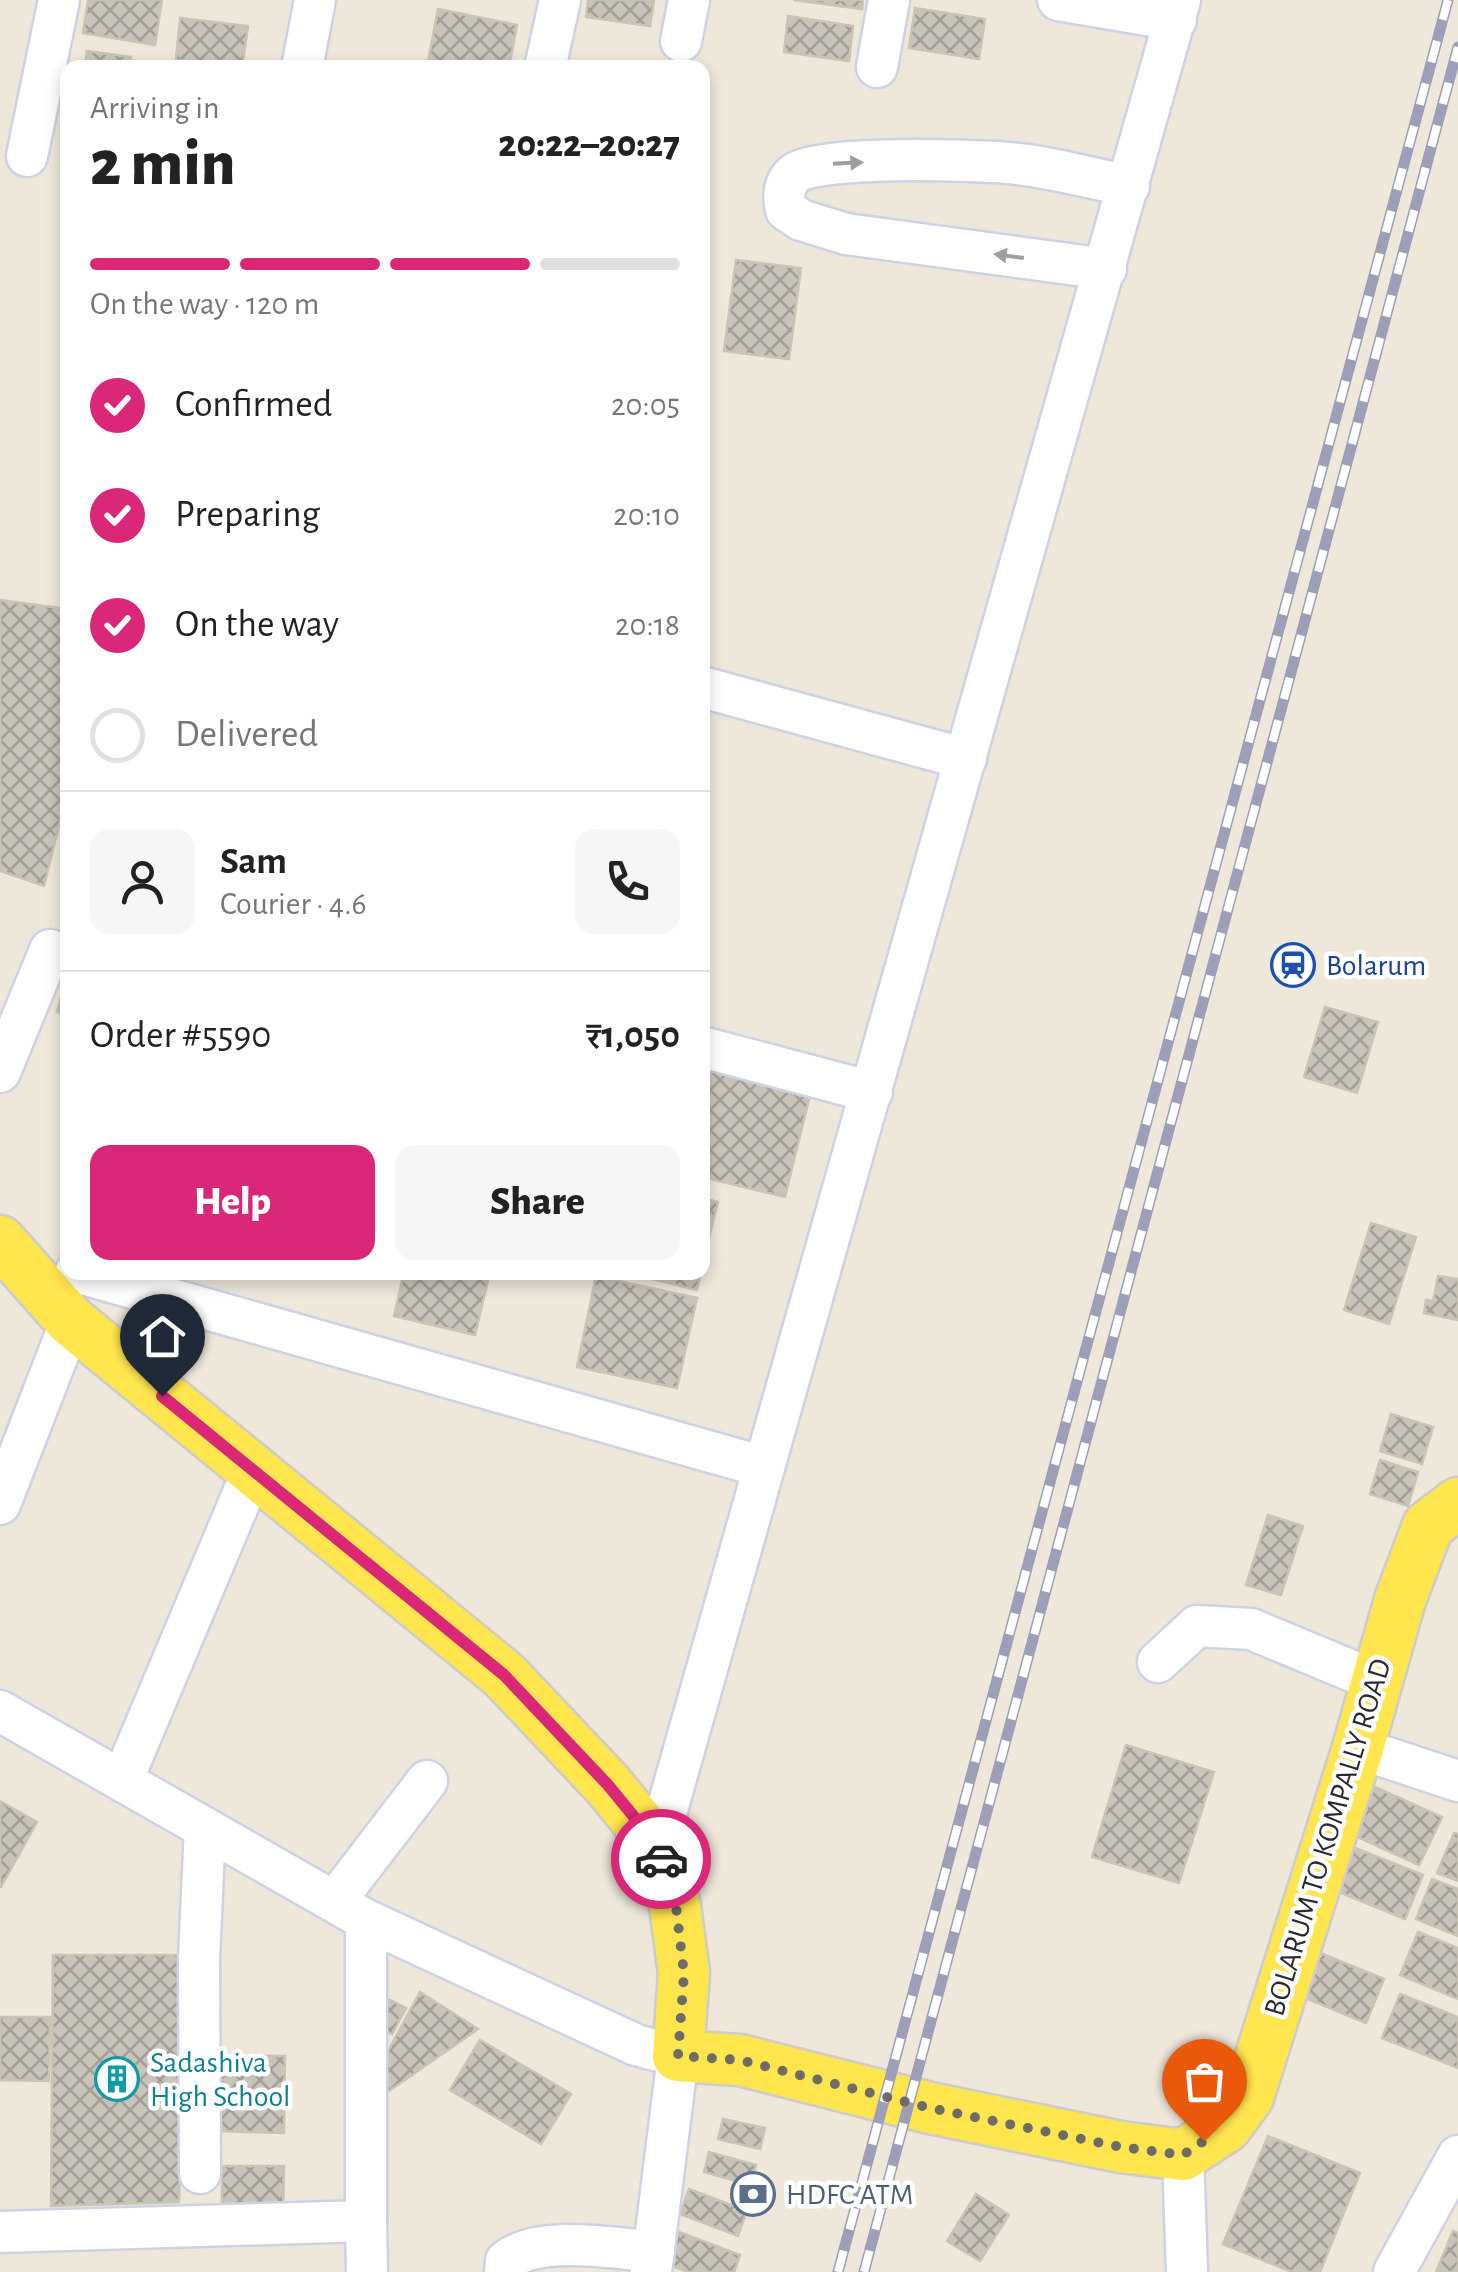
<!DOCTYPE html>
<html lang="en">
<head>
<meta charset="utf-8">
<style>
  :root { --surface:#fff; --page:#f6f6f6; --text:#222; --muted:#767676; --line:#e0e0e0; --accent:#db2777 }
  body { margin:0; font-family:"Alegreya Sans",sans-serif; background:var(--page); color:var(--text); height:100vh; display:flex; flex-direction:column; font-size:38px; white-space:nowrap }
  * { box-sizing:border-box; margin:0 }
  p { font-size:32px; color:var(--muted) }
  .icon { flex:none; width:55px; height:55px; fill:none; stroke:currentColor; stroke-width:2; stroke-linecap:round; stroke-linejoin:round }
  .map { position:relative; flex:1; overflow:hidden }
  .panel { position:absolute; left:60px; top:60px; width:650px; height:1220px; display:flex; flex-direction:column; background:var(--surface); border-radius:20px; box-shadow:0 5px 15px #0003 }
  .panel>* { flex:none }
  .pin { position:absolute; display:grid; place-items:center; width:85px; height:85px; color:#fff; margin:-102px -42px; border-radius:50% 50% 50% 0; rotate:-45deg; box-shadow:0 0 10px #0007 }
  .pin .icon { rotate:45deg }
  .courier { position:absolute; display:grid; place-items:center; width:100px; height:100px; margin:-50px; border:8px solid #db2777; border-radius:50%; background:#fff; color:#222; box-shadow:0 2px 12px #0007 }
  .summary em { font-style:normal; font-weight:800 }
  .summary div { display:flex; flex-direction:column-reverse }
  .summary { display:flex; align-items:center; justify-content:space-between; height:170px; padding:0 30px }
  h1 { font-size:65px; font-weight:800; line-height:75px }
  .bar { display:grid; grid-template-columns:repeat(4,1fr); gap:15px 10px; align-content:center; height:120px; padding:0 30px }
  .bar i { height:12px; border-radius:8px; background:var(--line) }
  .bar .current { background:var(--accent) }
  .bar p { grid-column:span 4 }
  .line { display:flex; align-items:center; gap:25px; padding:0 30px; border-top:2px solid var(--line) }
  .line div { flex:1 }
  .round { display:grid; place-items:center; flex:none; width:105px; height:105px; border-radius:20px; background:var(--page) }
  ol { padding:0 30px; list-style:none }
  li { display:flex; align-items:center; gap:30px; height:110px }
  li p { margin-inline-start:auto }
  li .icon { padding:10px; border-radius:50%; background:var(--accent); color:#fff; stroke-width:4 }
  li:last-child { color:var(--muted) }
  li i { width:55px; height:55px; border:5px solid var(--line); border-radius:50% }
  .primary-button { display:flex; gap:20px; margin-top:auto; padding:20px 30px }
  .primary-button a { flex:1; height:115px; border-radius:20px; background:var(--accent); color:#fff; font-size:40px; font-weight:800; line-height:115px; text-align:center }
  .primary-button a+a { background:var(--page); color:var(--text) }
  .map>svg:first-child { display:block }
  .building { fill:url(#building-cross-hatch); stroke:#c9c4b4; stroke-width:2.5 }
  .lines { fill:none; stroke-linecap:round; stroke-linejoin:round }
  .minor-casing { stroke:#cfd2e5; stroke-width:45 }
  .major-casing { stroke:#ccc; stroke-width:55 }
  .minor { stroke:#fff; stroke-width:40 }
  .major { stroke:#ffe54e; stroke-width:50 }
  .rail-casing { stroke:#9d9eb7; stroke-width:11 }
  .rail { stroke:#fff; stroke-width:8; stroke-dasharray:22; stroke-linecap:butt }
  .oneway { fill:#9f9f9f }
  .done { stroke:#6f6c68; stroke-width:10; stroke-dasharray:0 18 }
  .route { stroke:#db2777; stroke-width:12 }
  .labels { text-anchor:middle; stroke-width:9; stroke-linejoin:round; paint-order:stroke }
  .transit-label { font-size:30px; fill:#164399; stroke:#fff; text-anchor:start }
  .street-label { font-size:30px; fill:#2a2a2a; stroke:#fff }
  .culture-label { font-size:30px; fill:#0d838f; stroke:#fff; text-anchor:start }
  .service-label { font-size:30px; fill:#4e5e75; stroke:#fff; text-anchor:start }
</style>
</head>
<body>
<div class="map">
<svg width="1458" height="2272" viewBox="0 0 1458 2272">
  <defs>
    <pattern id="building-cross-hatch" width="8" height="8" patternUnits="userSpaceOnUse" patternTransform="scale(2.5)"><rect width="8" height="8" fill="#c9c4ba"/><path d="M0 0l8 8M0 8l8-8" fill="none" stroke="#a39f97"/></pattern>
  </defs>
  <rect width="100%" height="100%" fill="#eee7da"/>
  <g class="building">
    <polygon points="88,0 162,0 155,45 83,33"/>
    <polygon points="588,0 654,0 650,26 586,17"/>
    <polygon points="793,0 863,0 862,9"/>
    <polygon points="915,8 985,19 979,59 909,48"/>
    <polygon points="438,9 517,25 509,68 427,68"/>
    <polygon points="788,16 853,26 849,61 784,52"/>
    <polygon points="180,18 248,26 242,68 176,60"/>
    <polygon points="87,51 131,57 130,68 85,68"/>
    <polygon points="736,260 801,268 789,359 724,351"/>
    <polygon points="0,600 68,609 68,789 44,886 0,871"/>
    <polygon points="68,970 68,1014 57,1012"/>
    <polygon points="1325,1007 1378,1022 1357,1093 1304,1077"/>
    <polygon points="702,1065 811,1091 785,1197 702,1177"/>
    <polygon points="702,1198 718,1202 702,1265"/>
    <polygon points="1371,1223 1416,1237 1389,1324 1344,1310"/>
    <polygon points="404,1272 490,1272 475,1335 394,1316"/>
    <polygon points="623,1272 701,1272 697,1290"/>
    <polygon points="596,1276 697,1298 677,1388 577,1367"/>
    <polygon points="1438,1276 1458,1279 1458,1320 1424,1313 1426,1300 1433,1301"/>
    <polygon points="1391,1414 1433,1427 1422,1464 1380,1451"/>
    <polygon points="1380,1460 1418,1472 1408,1506 1370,1494"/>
    <polygon points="1268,1515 1303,1526 1281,1595 1246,1585"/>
    <polygon points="1126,1745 1214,1772 1179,1883 1092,1857"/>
    <polygon points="1375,1787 1442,1817 1419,1865 1353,1835"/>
    <polygon points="0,1801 37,1822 1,1887 0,1887"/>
    <polygon points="1454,1833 1458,1834 1458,1881 1437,1873"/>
    <polygon points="1340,1842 1423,1875 1405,1919 1322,1885"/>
    <polygon points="1432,1879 1458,1889 1458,1936 1416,1919"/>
    <polygon points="1418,1932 1458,1948 1458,1999 1400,1975"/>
    <polygon points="1308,1948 1384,1979 1366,2023 1291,1992"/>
    <polygon points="53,1955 186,1955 179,2202 51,2206"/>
    <polygon points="420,1992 478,2029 389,2091 373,2079"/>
    <polygon points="1400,1994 1458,2017 1458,2068 1382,2038"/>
    <polygon points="384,1997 406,2008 392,2034 370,2022"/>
    <polygon points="0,2017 50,2017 49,2081 0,2080"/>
    <polygon points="480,2040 571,2094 541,2144 450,2090"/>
    <polygon points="215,2056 285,2056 284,2133 214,2131"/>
    <polygon points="723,2119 765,2128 760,2149 718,2139"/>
    <polygon points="1268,2136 1360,2173 1320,2272 1292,2272 1223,2244"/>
    <polygon points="709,2152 756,2165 750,2185 704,2172"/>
    <polygon points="222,2166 284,2166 283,2209 222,2208"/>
    <polygon points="689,2189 747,2211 738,2236 680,2214"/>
    <polygon points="976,2194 1009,2215 980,2261 947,2241"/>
    <polygon points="1453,2231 1458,2233 1458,2272 1436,2272"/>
    <polygon points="679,2232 740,2255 734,2272 688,2272 667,2264"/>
  </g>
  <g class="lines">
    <g class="minor-casing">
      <g id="minor">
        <polyline points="1058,0 1176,20"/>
        <polyline points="681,41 689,0"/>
        <polyline points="877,67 889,0"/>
        <polyline points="302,68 315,0"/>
        <polyline points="545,68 560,0"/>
        <polyline points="27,156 59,0"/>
        <path d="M1106,269L846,234L801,220L786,210C783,197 783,184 794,174C817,155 972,160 1008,163C1048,166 1089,178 1129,186"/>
        <polyline points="702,687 966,759"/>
        <polyline points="702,1047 872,1092"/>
        <polyline points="0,1072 50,950"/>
        <polyline points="76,1272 764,1467"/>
        <polyline points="0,1504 71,1321"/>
        <polyline points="1158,1662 1197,1626 1251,1629 1376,1681"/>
        <polyline points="0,1711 366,1920 636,2045 678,2056 651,2272"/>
        <polyline points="1358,1748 1458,1781"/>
        <polyline points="122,1781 253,1470"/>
        <polyline points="657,1845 1180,0"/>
        <polyline points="335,1901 427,1781"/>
        <polyline points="1183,2155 1187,2272"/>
        <polyline points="200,2173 199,1959 205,1828"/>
        <polyline points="366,2221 367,2272"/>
        <polyline points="0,2232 366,2221 366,1920"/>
        <path d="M505,2272L506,2261C539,2234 612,2249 654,2251"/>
        <polyline points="1394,2272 1458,2156"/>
      </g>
    </g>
    <g class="major-casing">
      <polyline id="major" points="0,1241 71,1321 504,1675 608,1785 657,1845 675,1906 684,1973 678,2056 740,2060 930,2108 1121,2147 1183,2155 1226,2127 1248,2097 1358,1748 1400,1600 1428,1526 1458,1503"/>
    </g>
    <use href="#minor" class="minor"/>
    <use href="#major" class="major"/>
    <g class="rail-casing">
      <g id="rail">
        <polyline points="838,2272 1448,0"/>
        <polyline points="864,2272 1458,47"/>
      </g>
    </g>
    <use href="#rail" class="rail"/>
  </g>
  <defs><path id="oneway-solid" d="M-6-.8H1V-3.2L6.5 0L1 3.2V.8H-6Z" transform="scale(2.5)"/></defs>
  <g class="oneway">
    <use href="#oneway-solid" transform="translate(848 163) rotate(-3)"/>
    <use href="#oneway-solid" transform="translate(1009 256) rotate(-172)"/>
  </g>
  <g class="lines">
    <polyline class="done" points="661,1859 676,1906 684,1974 678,2056 740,2060 930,2108 1121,2147 1183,2155 1204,2141"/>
    <polyline class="route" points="162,1396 504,1675 608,1785 657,1845 661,1859"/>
  </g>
  <defs>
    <g id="station-ring" transform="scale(2.25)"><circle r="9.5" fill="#fff" stroke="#1a4fb4" stroke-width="1.5"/><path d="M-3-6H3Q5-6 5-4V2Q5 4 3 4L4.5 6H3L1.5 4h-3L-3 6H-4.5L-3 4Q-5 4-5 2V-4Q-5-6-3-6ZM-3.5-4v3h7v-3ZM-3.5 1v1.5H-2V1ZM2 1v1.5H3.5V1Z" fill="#1a4fb4"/></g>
    <g id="building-ring" transform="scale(2.25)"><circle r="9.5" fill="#fff" stroke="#0f9aa8" stroke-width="1.5"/><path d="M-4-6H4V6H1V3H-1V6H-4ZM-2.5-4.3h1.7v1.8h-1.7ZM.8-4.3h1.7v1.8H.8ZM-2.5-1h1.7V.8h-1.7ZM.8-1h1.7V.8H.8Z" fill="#0f9aa8"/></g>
    <g id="bank-ring" transform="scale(2.25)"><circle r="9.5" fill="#fff" stroke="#5c6f8a" stroke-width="1.5"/><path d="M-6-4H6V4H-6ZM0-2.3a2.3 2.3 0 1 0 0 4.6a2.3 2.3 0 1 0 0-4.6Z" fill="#5c6f8a"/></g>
  </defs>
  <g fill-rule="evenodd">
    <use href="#station-ring" x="1293" y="965"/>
    <use href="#building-ring" x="117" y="2079"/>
    <use href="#bank-ring" x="753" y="2194"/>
  </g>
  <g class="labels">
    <g class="transit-label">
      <text x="1326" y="975">Bolarum</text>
    </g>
    <g class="street-label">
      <text transform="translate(1327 1837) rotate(-73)" y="10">BOLARUM TO KOMPALLY ROAD</text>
    </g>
    <g class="culture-label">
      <text x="150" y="2072">Sadashiva<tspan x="150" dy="34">High School</tspan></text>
    </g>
    <g class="service-label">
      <text x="786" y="2204">HDFC ATM</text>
    </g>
  </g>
</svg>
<div class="pin" style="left:1204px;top:2141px;background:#ea580c"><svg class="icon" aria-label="bag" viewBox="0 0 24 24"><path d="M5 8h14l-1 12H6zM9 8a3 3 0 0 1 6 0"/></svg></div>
<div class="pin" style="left:162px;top:1396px;background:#1f2937"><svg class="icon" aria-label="home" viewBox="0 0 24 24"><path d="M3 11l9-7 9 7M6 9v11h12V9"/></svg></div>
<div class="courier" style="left:661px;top:1859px"><svg class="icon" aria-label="car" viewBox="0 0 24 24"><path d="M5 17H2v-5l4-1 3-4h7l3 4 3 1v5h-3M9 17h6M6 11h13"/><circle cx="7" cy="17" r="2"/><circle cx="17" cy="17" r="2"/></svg></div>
<section class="panel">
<div class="summary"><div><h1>2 min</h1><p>Arriving in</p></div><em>20:22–20:27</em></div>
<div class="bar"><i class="current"></i><i class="current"></i><i class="current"></i><i></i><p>On the way · 120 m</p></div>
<ol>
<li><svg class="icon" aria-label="check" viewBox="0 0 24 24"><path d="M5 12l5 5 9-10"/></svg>Confirmed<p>20:05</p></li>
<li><svg class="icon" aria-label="check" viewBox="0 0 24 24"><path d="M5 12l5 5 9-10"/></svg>Preparing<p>20:10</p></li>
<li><svg class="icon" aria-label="check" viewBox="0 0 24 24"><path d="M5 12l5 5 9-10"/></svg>On the way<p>20:18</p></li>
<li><i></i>Delivered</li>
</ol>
<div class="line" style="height:180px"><a class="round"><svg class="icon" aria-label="person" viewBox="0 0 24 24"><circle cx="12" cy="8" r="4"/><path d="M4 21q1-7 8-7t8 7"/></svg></a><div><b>Sam</b><p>Courier · 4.6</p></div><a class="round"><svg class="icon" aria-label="phone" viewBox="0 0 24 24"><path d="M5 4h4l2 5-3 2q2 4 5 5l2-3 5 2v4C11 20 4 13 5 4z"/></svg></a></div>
<div class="line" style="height:130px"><div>Order #5590</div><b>₹1,050</b></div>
<div class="primary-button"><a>Help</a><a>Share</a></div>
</section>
</div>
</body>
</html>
